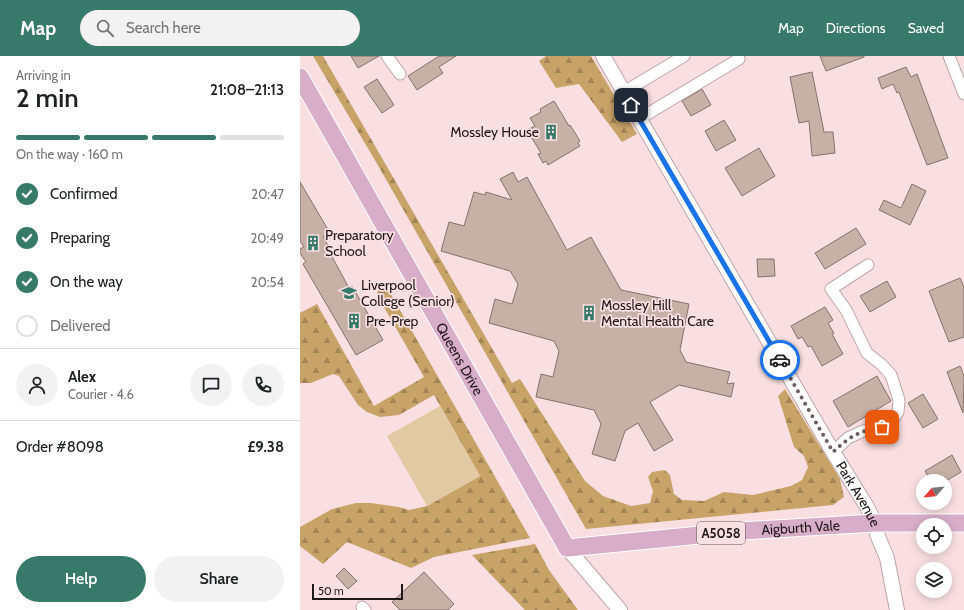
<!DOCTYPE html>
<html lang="en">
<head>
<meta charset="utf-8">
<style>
  :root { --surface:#fff; --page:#f2f2f2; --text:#202124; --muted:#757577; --line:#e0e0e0; --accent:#387a6a }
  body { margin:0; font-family:Cabin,sans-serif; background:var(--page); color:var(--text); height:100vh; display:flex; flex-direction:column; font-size:15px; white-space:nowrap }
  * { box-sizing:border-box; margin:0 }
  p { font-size:13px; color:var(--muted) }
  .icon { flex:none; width:22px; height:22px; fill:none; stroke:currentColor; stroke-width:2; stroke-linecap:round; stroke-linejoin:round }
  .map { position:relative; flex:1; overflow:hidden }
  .details { display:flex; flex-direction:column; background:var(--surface); width:300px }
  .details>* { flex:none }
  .needle { width:26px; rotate:243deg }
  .controls { position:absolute; left:616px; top:418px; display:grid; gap:8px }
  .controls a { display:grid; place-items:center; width:36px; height:36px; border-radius:50%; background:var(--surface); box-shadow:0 2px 10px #0003; font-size:20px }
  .scale { position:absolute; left:12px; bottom:10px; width:91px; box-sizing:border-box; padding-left:4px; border:2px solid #201718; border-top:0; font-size:11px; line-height:14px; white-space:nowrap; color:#201718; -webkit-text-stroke:3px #f9dfe1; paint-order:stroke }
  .pin { position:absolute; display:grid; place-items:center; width:34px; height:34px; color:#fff; margin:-17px; border-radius:8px; box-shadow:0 2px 6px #0006 }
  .courier { position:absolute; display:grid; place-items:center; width:40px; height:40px; margin:-20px; border:3px solid #1a73e8; border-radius:50%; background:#fff; color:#222; box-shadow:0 1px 5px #0007 }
  .head em { font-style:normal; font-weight:600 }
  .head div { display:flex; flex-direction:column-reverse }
  .head { display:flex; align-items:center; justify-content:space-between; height:68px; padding:0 16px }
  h1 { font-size:26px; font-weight:600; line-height:30px }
  .bar { display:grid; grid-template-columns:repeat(4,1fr); gap:6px 4px; align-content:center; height:48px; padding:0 16px }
  .bar i { height:5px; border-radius:3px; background:var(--line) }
  .bar .on { background:var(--accent) }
  .bar p { grid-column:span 4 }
  .line { display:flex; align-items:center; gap:10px; padding:0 16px; border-top:1px solid var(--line) }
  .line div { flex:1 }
  .round { display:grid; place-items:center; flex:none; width:42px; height:42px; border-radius:21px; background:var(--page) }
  ol { padding:0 16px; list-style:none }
  li { display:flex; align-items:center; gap:12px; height:44px }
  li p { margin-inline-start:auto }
  li .icon { padding:4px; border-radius:50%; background:var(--accent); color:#fff; stroke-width:4 }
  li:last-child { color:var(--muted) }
  li i { width:22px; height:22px; border:2px solid var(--line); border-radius:50% }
  .cta { display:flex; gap:8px; margin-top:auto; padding:8px 16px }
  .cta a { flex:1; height:46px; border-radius:24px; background:var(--accent); color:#fff; font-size:16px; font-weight:600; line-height:46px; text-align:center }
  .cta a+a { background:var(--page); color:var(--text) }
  header { display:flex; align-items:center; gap:24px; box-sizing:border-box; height:56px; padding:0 20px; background:var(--accent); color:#fff }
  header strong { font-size:19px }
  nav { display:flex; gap:22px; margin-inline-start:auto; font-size:14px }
  .search { width:280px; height:36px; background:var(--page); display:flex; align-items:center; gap:10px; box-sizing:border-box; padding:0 14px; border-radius:22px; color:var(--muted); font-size:15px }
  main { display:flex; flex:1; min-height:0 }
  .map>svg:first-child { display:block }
  .forest { fill:url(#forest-firs) }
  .pitch { fill:#e1c9a4 }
  .building { fill:#c7b1a7; stroke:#857269 }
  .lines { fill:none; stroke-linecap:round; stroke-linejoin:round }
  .minor-casing { stroke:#bea6a7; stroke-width:13 }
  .tertiary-casing { stroke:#bea6a7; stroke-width:16 }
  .primary-casing { stroke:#fff; stroke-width:19 }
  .minor { stroke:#fff; stroke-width:11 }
  .tertiary { stroke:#fff; stroke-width:14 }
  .primary { stroke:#d7adc8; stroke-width:17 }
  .done { stroke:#6c5d5e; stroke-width:4; stroke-dasharray:0 7.2 }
  .route { stroke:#1a73e8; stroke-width:5 }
  .labels { text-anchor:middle; stroke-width:3.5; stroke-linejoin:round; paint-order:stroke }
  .shield { fill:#f9dfe1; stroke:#615354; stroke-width:1 }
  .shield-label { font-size:13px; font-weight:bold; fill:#201718 }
  .poi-label { font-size:14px; fill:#201718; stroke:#f9dfe1; text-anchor:start }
  .street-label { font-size:14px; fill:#201718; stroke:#f9dfe1 }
</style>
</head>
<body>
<header>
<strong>Map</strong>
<div class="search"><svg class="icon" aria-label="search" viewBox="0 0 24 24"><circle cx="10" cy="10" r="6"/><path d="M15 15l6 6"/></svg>Search here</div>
<nav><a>Map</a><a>Directions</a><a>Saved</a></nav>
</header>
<main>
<section class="details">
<div class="head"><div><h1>2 min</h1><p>Arriving in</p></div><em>21:08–21:13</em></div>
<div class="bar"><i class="on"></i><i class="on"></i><i class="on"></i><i></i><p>On the way · 160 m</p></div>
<ol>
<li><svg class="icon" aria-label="check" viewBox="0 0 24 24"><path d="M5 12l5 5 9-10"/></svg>Confirmed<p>20:47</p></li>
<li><svg class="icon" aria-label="check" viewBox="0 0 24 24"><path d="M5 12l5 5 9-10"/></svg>Preparing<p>20:49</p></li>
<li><svg class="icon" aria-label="check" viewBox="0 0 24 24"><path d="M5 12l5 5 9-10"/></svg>On the way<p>20:54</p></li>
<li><i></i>Delivered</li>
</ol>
<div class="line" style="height:72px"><a class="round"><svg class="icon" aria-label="person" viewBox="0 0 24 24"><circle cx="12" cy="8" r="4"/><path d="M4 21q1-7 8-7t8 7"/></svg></a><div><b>Alex</b><p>Courier · 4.6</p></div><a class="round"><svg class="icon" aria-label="chat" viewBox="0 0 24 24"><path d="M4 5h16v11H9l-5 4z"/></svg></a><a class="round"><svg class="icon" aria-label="phone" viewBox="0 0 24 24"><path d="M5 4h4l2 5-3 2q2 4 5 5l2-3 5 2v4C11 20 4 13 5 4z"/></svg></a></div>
<div class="line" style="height:52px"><div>Order #8098</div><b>£9.38</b></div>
<div class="cta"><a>Help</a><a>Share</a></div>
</section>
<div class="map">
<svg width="664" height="554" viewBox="0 0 664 554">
  <defs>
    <pattern id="forest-firs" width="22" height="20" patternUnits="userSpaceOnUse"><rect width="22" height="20" fill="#c8a368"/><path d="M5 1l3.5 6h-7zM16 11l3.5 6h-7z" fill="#a28455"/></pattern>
  </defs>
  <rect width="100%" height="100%" fill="#f9dfe1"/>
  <g class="forest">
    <polygon points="13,0 23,0 212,327 220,323 285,425 303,440 331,450 350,447 353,435 348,421 352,416 365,414 370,419 374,438 382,444 404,445 424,436 453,439 491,430 502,424 508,411 504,400 494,391 478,340 485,333 540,423 544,441 533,449 286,473 76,106"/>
    <polygon points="246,0 291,0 337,78 322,86 279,28 256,32 239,5"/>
    <polygon points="84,226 230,482 134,501 111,512 47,486 23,508 0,490 0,471 32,453 56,447 71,447 99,451 109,454 127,450 180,420 134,339 99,359 80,361 67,356 58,349 39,320 33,318 11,327 0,327 0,257 17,248 74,350 124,321 77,239 79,229"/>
    <polygon points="235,488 249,514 278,554 225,554 172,499"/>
  </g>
  <polygon class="pitch" points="140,350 180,420 127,450 87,380"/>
  <g class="building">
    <polygon points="51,0 79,0 58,12"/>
    <polygon points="139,0 156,0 139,11 143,17 117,34 108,20"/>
    <polygon points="520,0 564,0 564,1 526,15"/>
    <polygon points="606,11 611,21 617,18 648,102 627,109 599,36 597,37 593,28 582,33 578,22"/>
    <polygon points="512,16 524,76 533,76 535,97 512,100 509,65 499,67 490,21"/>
    <polygon points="77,23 94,49 82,57 64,31"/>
    <polygon points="402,33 411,49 391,60 382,45"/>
    <polygon points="254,45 269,70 270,69 280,85 278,87 280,90 248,109 246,105 243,107 238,98 241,97 227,74 235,70 230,62 241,56 240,53"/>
    <polygon points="424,64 436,84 416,95 405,75"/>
    <polygon points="459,92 475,120 442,140 425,112"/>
    <polygon points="213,116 218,126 227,121 267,194 291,181 321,234 389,248 380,294 386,306 430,316 427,328 434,327 431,341 379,329 350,346 373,384 354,395 338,367 325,375 315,405 292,398 301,368 294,354 236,341 241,318 253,321 259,295 254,285 189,267 195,243 212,248 218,228 210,215 141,195 149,166 164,170 174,136 185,139 186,136 212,144 200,123"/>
    <polygon points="0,126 30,177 23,181 31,194 29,195 49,232 52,230 83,284 56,299 3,208 6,206 0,197 0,193 4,191 0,185"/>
    <polygon points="612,128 626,135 610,169 579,154 584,144 601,152"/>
    <polygon points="556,172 566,188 525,213 515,197"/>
    <polygon points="457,203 474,203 475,220 458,221"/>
    <polygon points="660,222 664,231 664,281 649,286 629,235"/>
    <polygon points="587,225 596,241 570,256 560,240"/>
    <polygon points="525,251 533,264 528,267 534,277 532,278 543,298 522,310 511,290 508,291 502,281 498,283 491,270"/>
    <polygon points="660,310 664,320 663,357 647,316"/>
    <polygon points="577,320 591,345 548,371 533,345"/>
    <polygon points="623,338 638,363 623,372 608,347"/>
    <polygon points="652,399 661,416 646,425 631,425 625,415"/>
    <polygon points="44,512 57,525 48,533 36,520"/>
    <polygon points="124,516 154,548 148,554 100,554 92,546"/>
  </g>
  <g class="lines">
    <g class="minor-casing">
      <g id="minor">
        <polyline points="87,0 100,18"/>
        <polyline points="649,0 664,38"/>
        <polyline points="324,36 384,0"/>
        <polyline points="339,63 439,3"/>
        <polyline points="533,396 548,382 563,375 582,371 592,365 598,356 599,344 591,319 582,309 567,297 546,254 531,233 568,209"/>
        <polyline points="62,551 65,554"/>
      </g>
    </g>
    <g class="tertiary-casing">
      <g id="tertiary">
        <path id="s1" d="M303,0L533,396L567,451L575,467L577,478L587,502L597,554"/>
        <polyline points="267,492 320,554"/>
      </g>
    </g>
    <g class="primary-casing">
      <g id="primary">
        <path id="s2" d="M0,21L267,492L441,475L575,467H664"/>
      </g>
    </g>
    <use href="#minor" class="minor"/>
    <use href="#tertiary" class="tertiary"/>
    <use href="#primary" class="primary"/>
  </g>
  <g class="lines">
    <path class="done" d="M480,304L533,396C552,379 557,376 582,371"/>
    <polyline class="route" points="331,49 480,304"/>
  </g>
  <defs>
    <g id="building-bare" transform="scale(1.2)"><path d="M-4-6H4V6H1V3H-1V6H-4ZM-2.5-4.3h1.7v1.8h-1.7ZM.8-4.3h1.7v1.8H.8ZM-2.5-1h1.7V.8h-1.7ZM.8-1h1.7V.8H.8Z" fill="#387a6a" stroke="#f9dfe1" stroke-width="2.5" paint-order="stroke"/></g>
    <g id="school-bare" transform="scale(1.2)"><path d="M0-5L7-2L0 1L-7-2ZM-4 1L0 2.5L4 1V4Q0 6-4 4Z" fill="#387a6a" stroke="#f9dfe1" stroke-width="2.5" paint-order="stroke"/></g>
  </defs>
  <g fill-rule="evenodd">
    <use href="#building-bare" x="251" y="76"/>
    <use href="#building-bare" x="13" y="187"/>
    <use href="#school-bare" x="49" y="237"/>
    <use href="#building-bare" x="289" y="257"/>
    <use href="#building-bare" x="54" y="265"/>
  </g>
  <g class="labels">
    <rect class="shield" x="397" y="466" width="48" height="22" rx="3"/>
    <g class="shield-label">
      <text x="421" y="482">A5058</text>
    </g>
    <g class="poi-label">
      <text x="239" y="81" text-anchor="end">Mossley House</text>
      <text x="25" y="184">Preparatory<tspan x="25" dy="16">School</tspan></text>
      <text x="61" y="234">Liverpool<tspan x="61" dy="16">College (Senior)</tspan></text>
      <text x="301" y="254">Mossley Hill<tspan x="301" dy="16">Mental Health Care</tspan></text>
      <text x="66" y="270">Pre-Prep</text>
    </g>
    <g class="street-label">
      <text dy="5" stroke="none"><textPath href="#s2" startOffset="324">Queens Drive</textPath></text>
      <text dy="5" stroke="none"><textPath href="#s1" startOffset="507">Park Avenue</textPath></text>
      <text dy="5" stroke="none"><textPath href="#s2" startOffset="776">Aigburth Vale</textPath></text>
    </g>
  </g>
</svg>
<div class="controls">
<a><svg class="needle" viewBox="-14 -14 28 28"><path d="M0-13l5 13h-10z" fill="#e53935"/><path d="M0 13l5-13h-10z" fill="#757577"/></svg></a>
<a><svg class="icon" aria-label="locate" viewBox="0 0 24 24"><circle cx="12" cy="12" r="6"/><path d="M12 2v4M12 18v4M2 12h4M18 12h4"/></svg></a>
<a><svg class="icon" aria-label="layers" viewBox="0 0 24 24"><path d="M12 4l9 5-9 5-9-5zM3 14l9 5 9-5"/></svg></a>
</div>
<div class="scale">50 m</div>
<div class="pin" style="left:582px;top:371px;background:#ea580c"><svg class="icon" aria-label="bag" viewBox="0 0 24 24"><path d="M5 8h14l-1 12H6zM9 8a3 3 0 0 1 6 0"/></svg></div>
<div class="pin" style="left:331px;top:49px;background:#1f2937"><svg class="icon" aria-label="home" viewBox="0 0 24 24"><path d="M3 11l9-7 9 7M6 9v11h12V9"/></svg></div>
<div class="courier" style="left:480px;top:304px"><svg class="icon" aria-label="car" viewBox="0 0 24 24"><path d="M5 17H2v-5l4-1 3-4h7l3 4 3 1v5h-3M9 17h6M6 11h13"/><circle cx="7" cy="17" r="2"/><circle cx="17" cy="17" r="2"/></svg></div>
</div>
</main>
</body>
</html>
